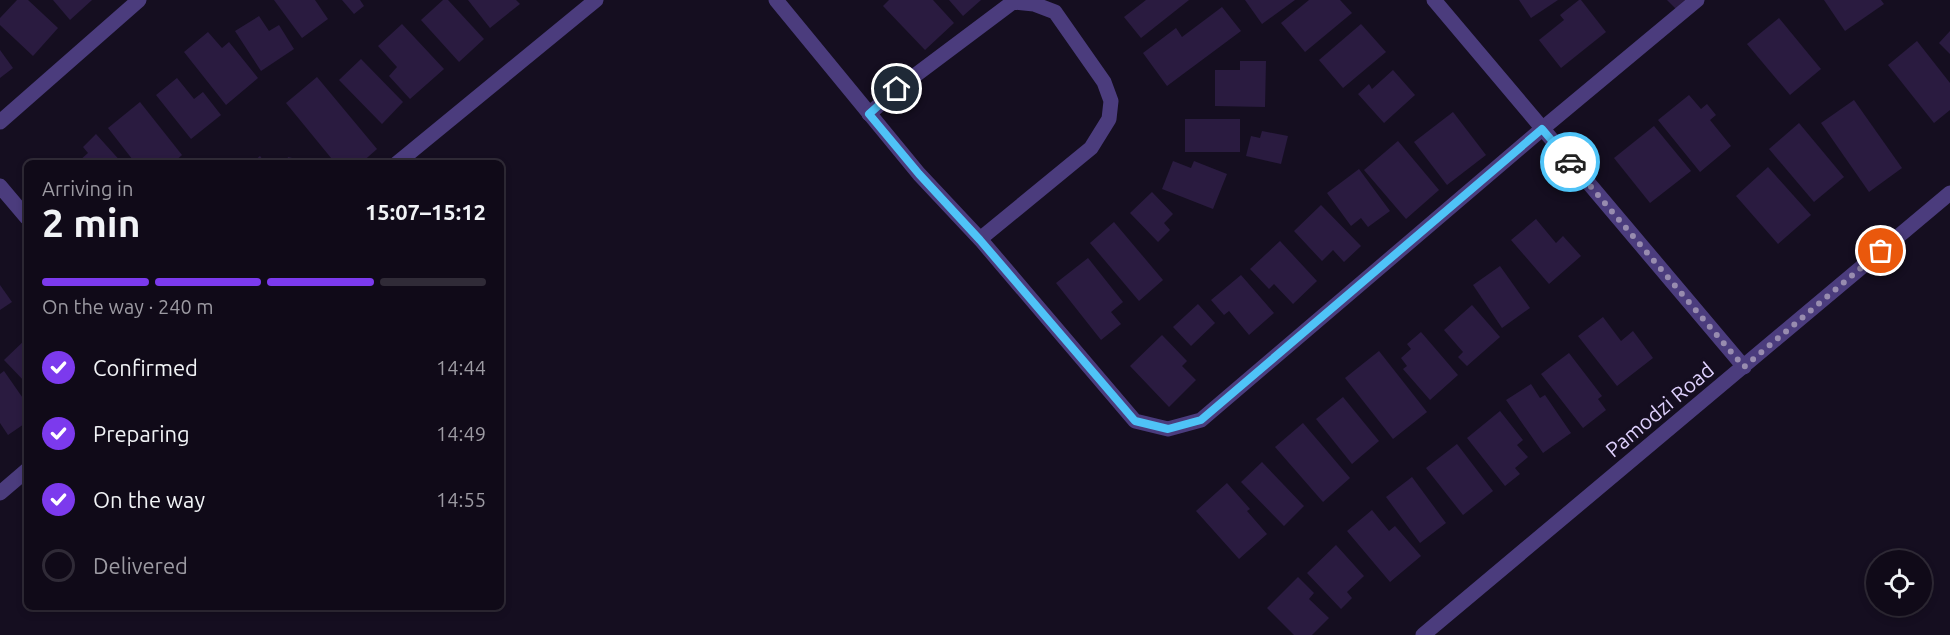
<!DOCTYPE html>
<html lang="en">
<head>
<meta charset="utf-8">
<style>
  :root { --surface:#100a18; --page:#1e1825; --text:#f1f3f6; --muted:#9c9aa2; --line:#302b37; --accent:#7c3aed }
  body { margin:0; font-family:Ubuntu,sans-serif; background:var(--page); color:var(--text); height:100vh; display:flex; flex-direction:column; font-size:22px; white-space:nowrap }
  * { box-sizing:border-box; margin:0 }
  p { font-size:20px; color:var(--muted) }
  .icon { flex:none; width:33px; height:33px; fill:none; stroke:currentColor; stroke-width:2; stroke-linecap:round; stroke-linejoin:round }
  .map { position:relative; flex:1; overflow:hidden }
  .drawer { position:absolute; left:24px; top:160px; width:480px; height:450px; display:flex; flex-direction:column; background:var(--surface); border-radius:9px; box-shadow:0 3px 9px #0003,0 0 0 2px var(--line) }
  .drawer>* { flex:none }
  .controls { position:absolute; left:1866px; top:550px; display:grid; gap:12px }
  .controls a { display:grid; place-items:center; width:66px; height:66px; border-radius:50%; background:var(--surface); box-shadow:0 3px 9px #0003,0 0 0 2px var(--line); font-size:30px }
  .pin { position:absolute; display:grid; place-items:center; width:51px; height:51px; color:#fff; margin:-26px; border:3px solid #fff; border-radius:50%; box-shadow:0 2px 6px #0007 }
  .courier { position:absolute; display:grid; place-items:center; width:60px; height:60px; margin:-30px; border:4px solid #4fc3f7; border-radius:50%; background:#fff; color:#222; box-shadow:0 2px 8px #0007 }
  .head em { font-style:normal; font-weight:700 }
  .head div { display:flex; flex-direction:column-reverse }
  .head { display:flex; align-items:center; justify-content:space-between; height:102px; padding:0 18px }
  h1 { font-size:39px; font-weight:700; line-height:45px }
  .bar { display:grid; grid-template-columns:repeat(4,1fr); gap:9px 6px; align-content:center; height:72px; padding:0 18px }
  .bar i { height:8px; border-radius:4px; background:var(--line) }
  .bar .on { background:var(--accent) }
  .bar p { grid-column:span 4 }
  ol { padding:0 18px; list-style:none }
  li { display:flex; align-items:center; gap:18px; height:66px }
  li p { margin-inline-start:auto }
  li .icon { padding:6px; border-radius:50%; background:var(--accent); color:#fff; stroke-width:4 }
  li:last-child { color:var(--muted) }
  li i { width:33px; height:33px; border:3px solid var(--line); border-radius:50% }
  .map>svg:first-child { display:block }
  .building { fill:#2a1b40 }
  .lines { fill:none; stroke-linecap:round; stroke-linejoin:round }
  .minor { stroke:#4b3c7d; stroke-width:15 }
  .done { stroke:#988caf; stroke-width:6; stroke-dasharray:0 10.8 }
  .route { stroke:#4fc3f7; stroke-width:8 }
  .labels { text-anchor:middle; stroke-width:6; stroke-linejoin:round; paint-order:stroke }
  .street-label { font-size:21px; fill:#ded0fc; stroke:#150e20 }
</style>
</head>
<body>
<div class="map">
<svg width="1950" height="635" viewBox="0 0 1950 635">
  <rect width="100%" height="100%" fill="#150e20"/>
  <g class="building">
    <polygon points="17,0 28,0 58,28 33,56 0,25 0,18"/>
    <polygon points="53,0 92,0 70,20"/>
    <polygon points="274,0 315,0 328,19 302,38"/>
    <polygon points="342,0 360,0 364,6 354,14"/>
    <polygon points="443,0 448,0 484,39 459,62 421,20"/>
    <polygon points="468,0 516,0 520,4 490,28"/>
    <polygon points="889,0 933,0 954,23 925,50 883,6"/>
    <polygon points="949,0 981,0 963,16"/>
    <polygon points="1146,0 1189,0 1141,38 1124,17"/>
    <polygon points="1245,0 1295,0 1262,24"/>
    <polygon points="1309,0 1340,0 1352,13 1305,52 1281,23"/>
    <polygon points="1519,0 1558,0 1531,18"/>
    <polygon points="1579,0 1581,0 1606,32 1561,68 1539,40 1564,20 1560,15"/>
    <polygon points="1667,0 1686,0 1676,9"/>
    <polygon points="1824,0 1881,0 1884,4 1845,31"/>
    <polygon points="1222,7 1241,31 1167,86 1143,53 1176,28 1182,37"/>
    <polygon points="259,16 269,31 279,25 294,49 261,71 235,31"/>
    <polygon points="1779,18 1821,69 1790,95 1747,44"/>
    <polygon points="402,24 444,69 410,99 389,76 397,67 378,46"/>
    <polygon points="1361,24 1386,52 1343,88 1319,60"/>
    <polygon points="1950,31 1950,54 1939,43"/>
    <polygon points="208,32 222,48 229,42 258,78 226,105 184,52"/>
    <polygon points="1917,41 1950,83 1950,110 1934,123 1888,65"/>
    <polygon points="0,50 13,68 0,78"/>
    <polygon points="361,59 403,102 382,124 339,80"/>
    <polygon points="1240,61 1266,61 1265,107 1215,106 1215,70 1240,70"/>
    <polygon points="1393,70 1415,95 1384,123 1358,94 1369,84 1372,89"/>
    <polygon points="317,77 377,149 360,164 336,164 286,103"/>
    <polygon points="177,78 194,99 203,92 221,115 191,139 156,95"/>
    <polygon points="1689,95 1701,109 1707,104 1716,115 1710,120 1731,146 1700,172 1658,120"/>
    <polygon points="1854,100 1902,168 1869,192 1821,123"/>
    <polygon points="140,102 182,155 172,164 136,164 108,128"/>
    <polygon points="1453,112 1486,155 1447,185 1414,142"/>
    <rect x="1185" y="119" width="55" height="33"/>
    <polygon points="1799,123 1844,177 1814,202 1769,149"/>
    <polygon points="1654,126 1691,171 1650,203 1614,158"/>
    <polygon points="1262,131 1288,136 1281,164 1246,156 1251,136 1260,138"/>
    <polygon points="96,134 123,164 81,164 79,161 88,153 83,147"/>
    <polygon points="1398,141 1439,190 1406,219 1364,170"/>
    <polygon points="260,156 266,164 250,164"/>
    <polygon points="288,157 313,163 313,164 286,164"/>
    <polygon points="1173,161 1191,168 1194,161 1227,174 1213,209 1162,189"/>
    <polygon points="1768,167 1811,215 1778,244 1736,196"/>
    <polygon points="1359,169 1390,211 1368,227 1361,218 1351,226 1327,193"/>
    <polygon points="1152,192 1173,214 1164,223 1170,230 1158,242 1130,213"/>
    <polygon points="1321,205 1361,246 1344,262 1333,250 1322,261 1294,231"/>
    <polygon points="1536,219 1556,243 1563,236 1581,256 1549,284 1511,240"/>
    <polygon points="1114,222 1163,280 1139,301 1090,243"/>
    <polygon points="1280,241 1317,281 1293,304 1274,284 1269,289 1250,269"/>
    <polygon points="1088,258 1123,302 1111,312 1121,324 1101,340 1056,283"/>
    <polygon points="1500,266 1530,308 1502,328 1473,285"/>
    <polygon points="1241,275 1274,313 1249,335 1229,311 1224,315 1211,300"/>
    <polygon points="0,285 12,302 0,310"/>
    <polygon points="1198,304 1215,323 1191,346 1173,327"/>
    <polygon points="1472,305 1500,337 1467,366 1458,357 1463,352 1444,330"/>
    <polygon points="1603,317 1621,341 1633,331 1653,358 1617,386 1578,336"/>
    <polygon points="1421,332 1458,375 1430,400 1403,369 1407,366 1401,358 1411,349 1407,344"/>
    <polygon points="1162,335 1187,361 1182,366 1196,380 1169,407 1130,366"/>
    <polygon points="27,338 27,384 4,360"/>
    <polygon points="1379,351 1427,412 1393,439 1345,378"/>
    <polygon points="1569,353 1602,396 1598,399 1606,410 1583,428 1541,374"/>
    <polygon points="4,371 27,404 27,422 8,435 0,423 0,374"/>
    <polygon points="1531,384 1540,398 1545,395 1571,433 1543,453 1506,400"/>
    <polygon points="1343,397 1379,441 1352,464 1316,419"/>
    <polygon points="1500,411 1523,440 1517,445 1528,457 1515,468 1520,474 1505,486 1467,438"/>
    <polygon points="1303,423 1350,478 1323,502 1275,447"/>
    <polygon points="1457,444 1493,491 1463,515 1426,468"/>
    <polygon points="1262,462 1304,506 1284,526 1241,482"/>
    <polygon points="1412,477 1446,523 1420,543 1386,497"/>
    <polygon points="1227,483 1250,509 1247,511 1267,534 1239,559 1196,511"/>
    <polygon points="1372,510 1389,531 1395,526 1421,556 1390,582 1347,531"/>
    <polygon points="1336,545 1364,576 1347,592 1352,598 1341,609 1307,573"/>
    <polygon points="1298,577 1314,593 1309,599 1329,618 1312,635 1294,635 1267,608"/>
  </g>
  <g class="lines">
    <g class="minor">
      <polyline points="776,0 919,174 980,239 1135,421 1168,429 1201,420 1542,129 1697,0"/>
      <polyline points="1434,0 1744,367"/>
      <polyline points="869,114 897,89 1013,2 1034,4 1055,12 1104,82 1111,101 1109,119 1091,148 980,239"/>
      <polyline points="0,122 139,0"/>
      <polyline points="396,164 596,0"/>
      <polyline points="0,186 27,218"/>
      <polyline points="0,493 27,470"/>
      <polyline points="1423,635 1950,193"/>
    </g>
  </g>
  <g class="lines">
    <polyline class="done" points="1570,162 1744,367 1881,251"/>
    <polyline class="route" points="897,89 869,114 919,174 980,240 1135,421 1168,429 1201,420 1542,129 1570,162"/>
  </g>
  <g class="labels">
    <g class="street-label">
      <text transform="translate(1660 410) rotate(-40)" y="7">Pamodzi Road</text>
    </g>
  </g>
</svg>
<div class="controls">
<a><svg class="icon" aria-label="locate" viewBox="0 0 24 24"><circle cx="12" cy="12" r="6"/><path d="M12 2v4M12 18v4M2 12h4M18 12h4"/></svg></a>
</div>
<div class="pin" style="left:1881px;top:251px;background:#ea580c"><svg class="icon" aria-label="bag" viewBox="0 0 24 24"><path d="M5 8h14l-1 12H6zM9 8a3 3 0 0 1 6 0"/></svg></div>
<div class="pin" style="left:897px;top:89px;background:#1f2937"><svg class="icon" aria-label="home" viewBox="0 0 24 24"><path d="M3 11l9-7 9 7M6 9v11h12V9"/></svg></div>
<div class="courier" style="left:1570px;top:162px"><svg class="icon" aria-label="car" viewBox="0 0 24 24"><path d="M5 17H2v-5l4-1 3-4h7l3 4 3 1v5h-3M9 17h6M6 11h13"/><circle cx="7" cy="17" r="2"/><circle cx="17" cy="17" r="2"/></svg></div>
<section class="drawer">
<div class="head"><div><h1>2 min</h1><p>Arriving in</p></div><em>15:07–15:12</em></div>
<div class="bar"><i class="on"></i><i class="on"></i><i class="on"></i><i></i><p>On the way · 240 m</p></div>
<ol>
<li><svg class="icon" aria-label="check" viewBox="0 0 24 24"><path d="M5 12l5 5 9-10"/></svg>Confirmed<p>14:44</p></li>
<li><svg class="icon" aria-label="check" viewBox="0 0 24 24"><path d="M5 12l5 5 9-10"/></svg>Preparing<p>14:49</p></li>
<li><svg class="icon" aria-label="check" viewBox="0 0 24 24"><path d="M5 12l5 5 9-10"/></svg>On the way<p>14:55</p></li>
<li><i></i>Delivered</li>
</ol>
</section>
</div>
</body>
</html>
